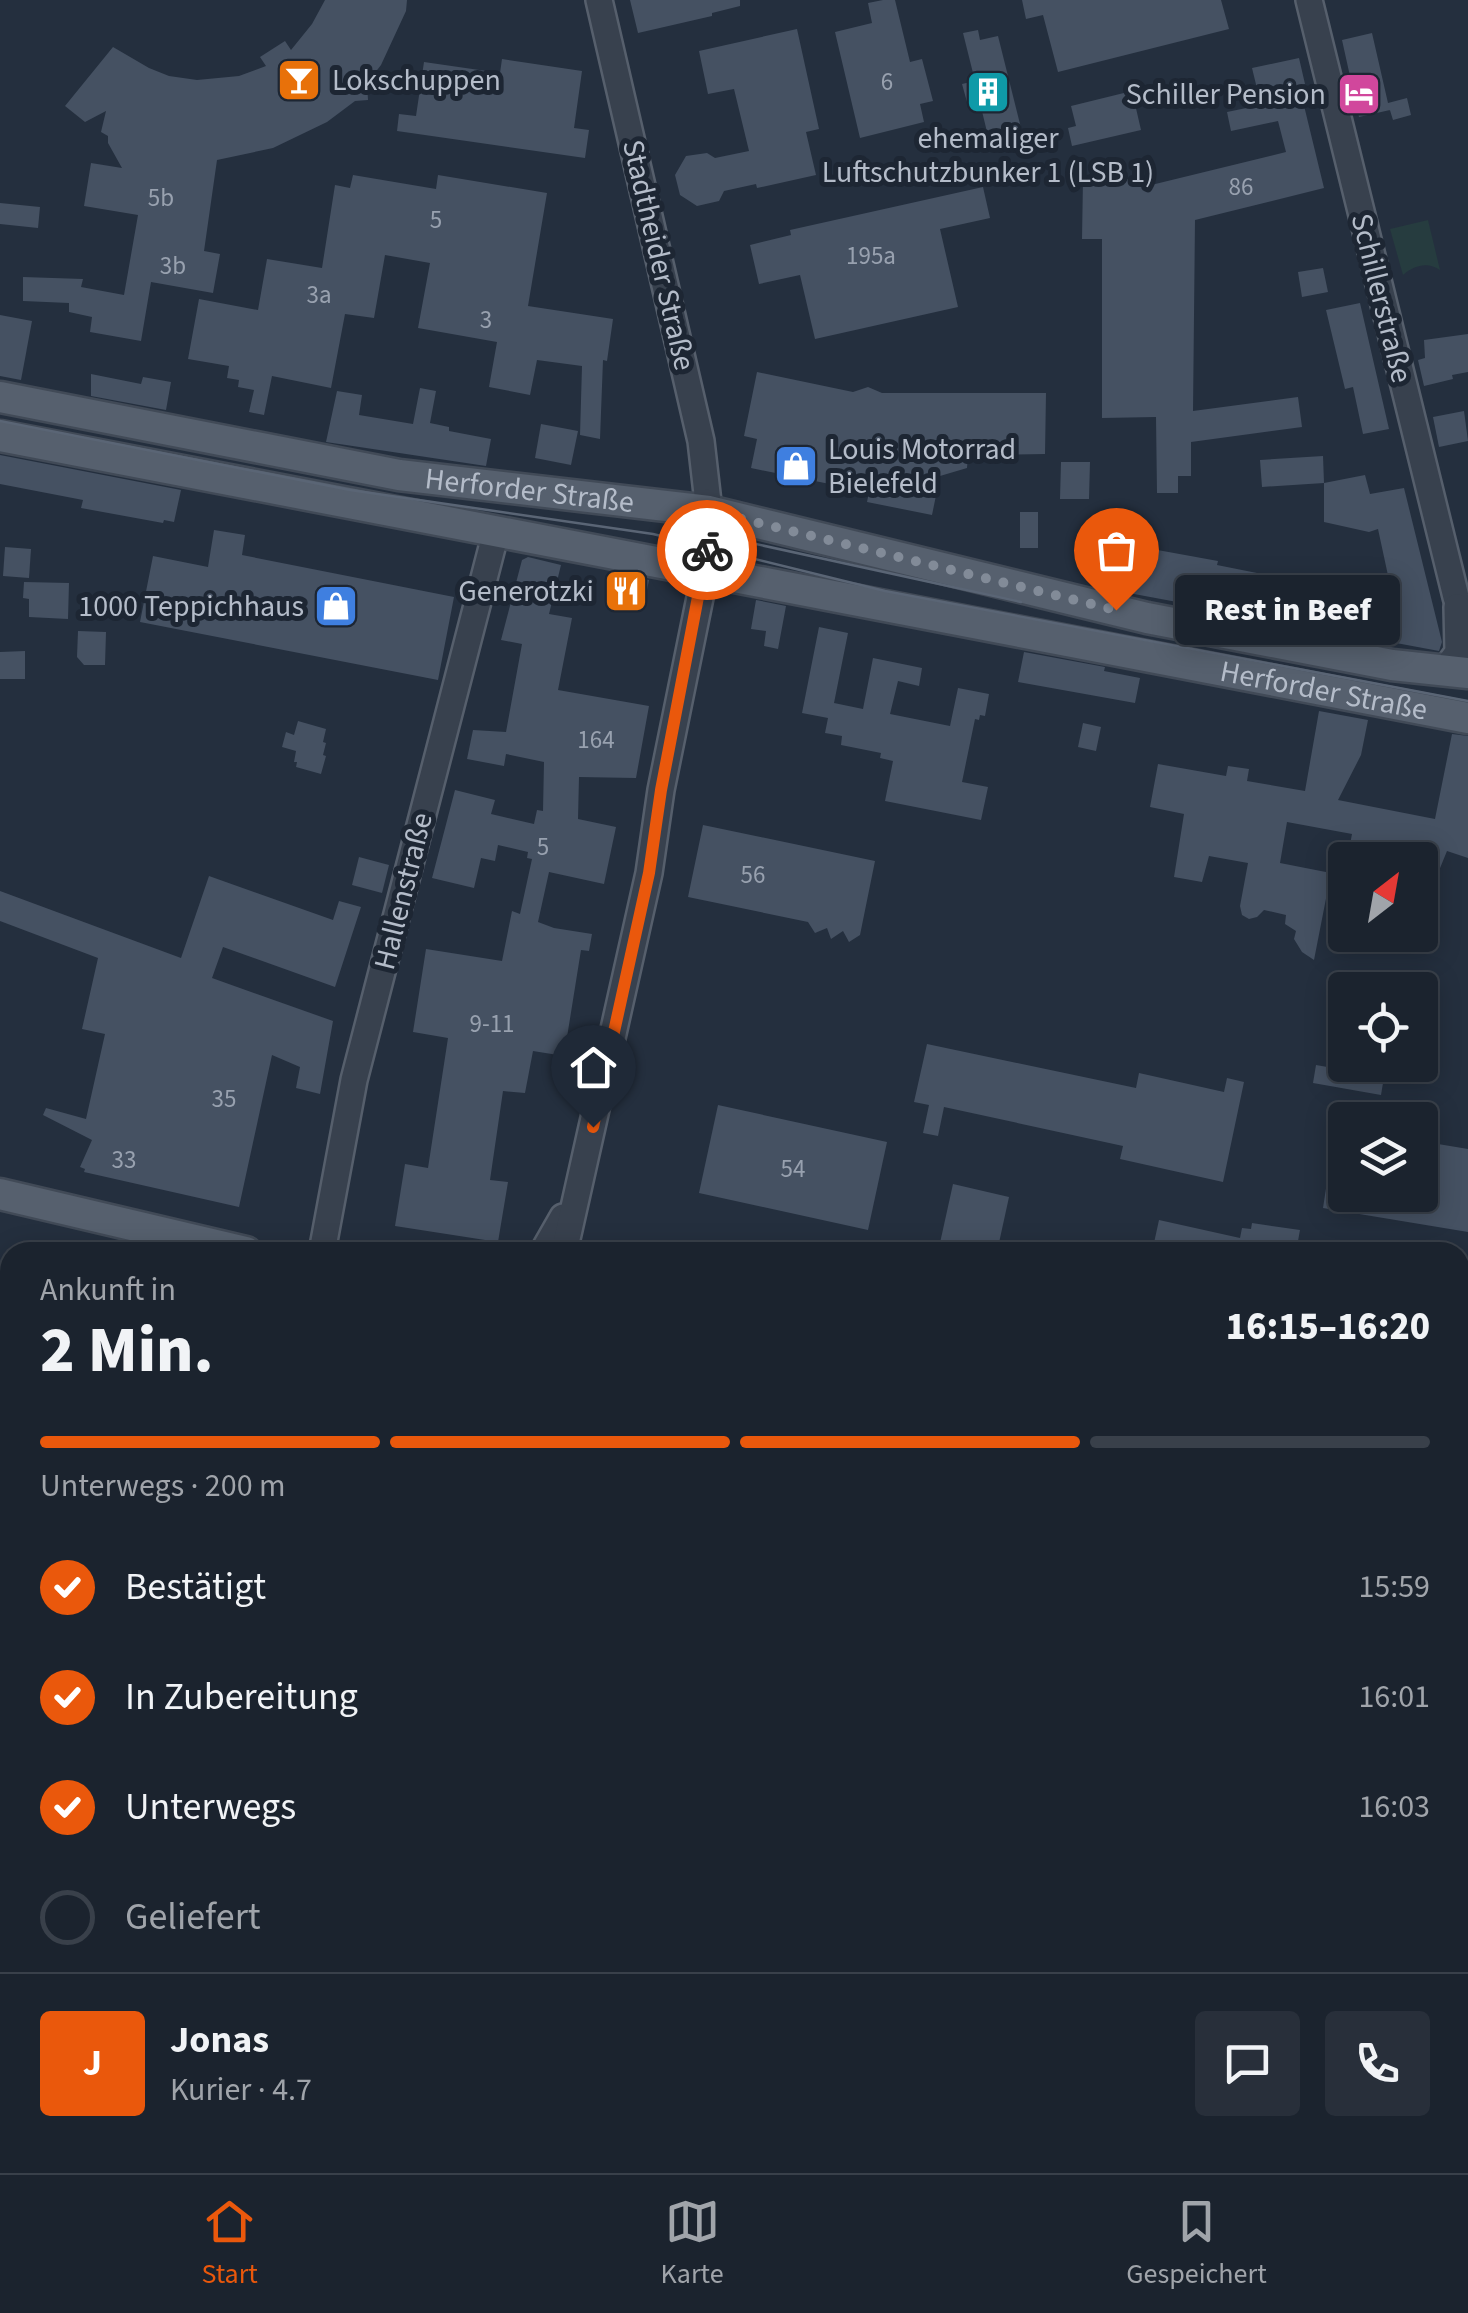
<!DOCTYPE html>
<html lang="de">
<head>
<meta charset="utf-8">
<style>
  :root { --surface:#1b232e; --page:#282f3a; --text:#f1f3f6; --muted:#a0a4aa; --line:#39404a; --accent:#ea580c }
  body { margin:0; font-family:"Source Sans 3",sans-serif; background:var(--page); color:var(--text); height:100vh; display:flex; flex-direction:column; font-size:38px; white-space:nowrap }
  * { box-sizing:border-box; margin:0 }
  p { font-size:32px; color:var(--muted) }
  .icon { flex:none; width:55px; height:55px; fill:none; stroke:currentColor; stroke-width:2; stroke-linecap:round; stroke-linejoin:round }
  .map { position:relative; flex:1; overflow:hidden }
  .details { position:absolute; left:0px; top:1242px; width:1470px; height:932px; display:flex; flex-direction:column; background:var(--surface); border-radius:30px 30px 0 0; box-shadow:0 5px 25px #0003,0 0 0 2px var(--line) }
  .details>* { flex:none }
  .needle { width:65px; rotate:31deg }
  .controls { position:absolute; left:1328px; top:842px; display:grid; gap:20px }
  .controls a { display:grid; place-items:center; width:110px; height:110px; border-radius:10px; background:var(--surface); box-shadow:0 5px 25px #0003,0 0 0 2px var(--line); font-size:50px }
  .pin { position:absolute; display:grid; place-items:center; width:85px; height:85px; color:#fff; margin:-102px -42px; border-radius:50% 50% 50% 0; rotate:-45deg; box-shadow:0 0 10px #0007 }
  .pin .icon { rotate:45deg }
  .courier { position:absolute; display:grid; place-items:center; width:100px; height:100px; margin:-50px; border:8px solid #ea580c; border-radius:50%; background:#fff; color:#222; box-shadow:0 2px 12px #0007 }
  .bubble { position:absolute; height:70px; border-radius:10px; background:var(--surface); box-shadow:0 5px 25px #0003,0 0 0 2px var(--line); font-size:32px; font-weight:800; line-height:70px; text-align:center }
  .head em { font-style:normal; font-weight:800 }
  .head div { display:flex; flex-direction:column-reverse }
  .head { display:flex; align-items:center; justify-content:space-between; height:170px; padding:0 40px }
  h1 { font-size:65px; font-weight:800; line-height:75px }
  .bar { display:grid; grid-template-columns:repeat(4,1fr); gap:15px 10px; align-content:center; height:120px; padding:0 40px }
  .bar i { height:12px; border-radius:8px; background:var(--line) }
  .bar .current { background:var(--accent) }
  .bar p { grid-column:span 4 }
  .line { display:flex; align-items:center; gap:25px; padding:0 40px; border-top:2px solid var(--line) }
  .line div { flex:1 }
  .round { display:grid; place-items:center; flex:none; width:105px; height:105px; border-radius:10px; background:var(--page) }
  ol { padding:0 40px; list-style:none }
  li { display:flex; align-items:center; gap:30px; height:110px }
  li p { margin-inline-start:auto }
  li .icon { padding:10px; border-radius:50%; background:var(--accent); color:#fff; stroke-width:4 }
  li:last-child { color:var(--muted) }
  li i { width:55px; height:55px; border:5px solid var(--line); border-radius:50% }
  .tabs { display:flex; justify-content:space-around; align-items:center; height:140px; border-top:2px solid var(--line); background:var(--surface); font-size:28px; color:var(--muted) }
  .tabs a { display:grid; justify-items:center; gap:5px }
  .tabs .current { color:var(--accent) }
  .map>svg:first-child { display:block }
  .green { fill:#263c3f }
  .water { fill:#394c67 }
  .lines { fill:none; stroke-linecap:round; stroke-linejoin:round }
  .stream { stroke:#394c67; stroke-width:6 }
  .building { fill:#455162 }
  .minor-casing { stroke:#565f6c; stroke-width:30 }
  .major-casing { stroke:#414a57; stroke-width:35 }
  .minor { stroke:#38414e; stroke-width:25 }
  .major { stroke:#56606e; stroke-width:30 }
  .tram { stroke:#5a6575; stroke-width:2.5 }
  .done { stroke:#828b98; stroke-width:10; stroke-dasharray:0 18 }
  .route { stroke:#ea580c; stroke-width:12 }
  .labels { text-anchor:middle; stroke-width:10; stroke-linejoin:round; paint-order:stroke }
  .number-label { font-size:25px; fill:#98a1af }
  .poi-label { font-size:30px; fill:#b4bcc9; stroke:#1d2633; text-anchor:end }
  .street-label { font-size:30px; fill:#b4bcc9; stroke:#1d2633 }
</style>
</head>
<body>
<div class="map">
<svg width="1468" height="2173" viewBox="0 0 1468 2173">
  <rect width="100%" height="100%" fill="#242f3e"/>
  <path class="green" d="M1428,220L1440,270C1429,262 1415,264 1403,275L1390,229Z"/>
  <polygon class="water" points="1460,1962 1468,1963 1468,2040 1462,2040 1460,2047"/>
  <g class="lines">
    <polyline class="stream" points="1460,1946 1468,1947"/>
  </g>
  <g class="building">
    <polygon points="325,0 407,0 406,11 381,65 367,83 368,100 355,101 327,122 273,148 217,160 204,251 220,254 213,293 151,282 141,341 90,332 92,317 69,312 69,303 23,301 23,277 83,279 81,287 124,295 138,215 84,206 91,163 122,168 108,143 108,136 101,132 106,111 85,122 65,106 113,47 149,68 169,76 197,80 239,76 266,66 260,57 285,41 291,50 312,24"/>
    <polygon points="630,0 740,0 740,6 712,13 712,16 638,33"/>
    <polygon points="883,0 895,0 910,62 922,59 933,101 920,104 924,122 860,138 835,32 872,23 868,3"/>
    <polygon points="1022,0 1221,0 1229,29 1058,72 1043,15 1026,19"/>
    <polygon points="797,29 819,129 806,132 816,175 757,188 756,184 724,191 719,201 697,206 680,195 675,175 686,156 707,153 715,158 749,151 734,89 708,94 699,51"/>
    <polygon points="978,30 980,40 998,36 1021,128 988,136 979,99 967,102 962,84 975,81 963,33"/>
    <polygon points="1372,33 1388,103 1407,98 1411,115 1393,120 1389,107 1390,110 1359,117 1342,40"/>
    <polygon points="1299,58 1305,84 1299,85 1324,188 1195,220 1193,411 1298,397 1302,427 1191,442 1191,476 1178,476 1178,493 1157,493 1156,417 1102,418 1102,239 1082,239 1083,179 1142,179 1143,187 1286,152 1278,121 1231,131 1227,112 1261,105 1252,68"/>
    <polygon points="502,59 582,71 574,128 589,130 585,158 397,131 399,114 416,116 424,62 500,73"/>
    <polygon points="1132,91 1141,130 1072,146 1068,128 1076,126 1071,106"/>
    <polygon points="353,175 436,189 438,175 547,193 528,306 613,319 607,361 603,360 600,439 580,435 582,366 537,360 530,395 489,387 497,342 418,328 430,263 385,255 374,318 345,314 331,388 272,376 264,415 249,412 254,390 238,387 239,380 227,378 229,366 188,359 199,299 258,310 267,259 322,268 335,185 350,188"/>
    <polygon points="983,187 990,218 940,229 958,307 815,339 800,275 759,284 750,245 791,235 790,230"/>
    <polygon points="0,203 40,207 38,228 0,224"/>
    <polygon points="1323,268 1328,292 1302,297 1298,272"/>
    <polygon points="1360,303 1389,429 1363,434 1353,387 1345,389 1326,310"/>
    <polygon points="0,315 32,321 21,380 0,376"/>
    <polygon points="1468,334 1468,372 1452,375 1453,379 1424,386 1418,360 1425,358 1424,340"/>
    <polygon points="757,372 853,392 868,387 882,393 1046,393 1045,454 968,455 967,468 940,476 932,515 867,502 869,492 751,468 757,439 744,436"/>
    <polygon points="91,374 141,384 143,377 171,382 166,410 91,396"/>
    <polygon points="420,388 436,391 430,423 449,427 449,431 491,439 486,466 326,442 337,391 362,395 359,415 413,424"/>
    <polygon points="1464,411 1468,441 1439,447 1433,417"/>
    <polygon points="541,424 578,431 571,465 535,458"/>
    <polygon points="0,455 181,490 174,522 164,520 163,523 81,508 83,500 0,484"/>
    <polygon points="1323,456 1324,483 1262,487 1260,460"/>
    <polygon points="1061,462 1090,462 1089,499 1060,499"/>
    <polygon points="1365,475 1370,494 1404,488 1442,642 1439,651 1102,588 1106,566 1147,573 1152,549 1218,561 1217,565 1262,574 1261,579 1290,580 1310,585 1309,589 1368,599 1369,589 1392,594 1378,529 1369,532 1324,522 1324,483"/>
    <rect x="1020" y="512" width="18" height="36"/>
    <polygon points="214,530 245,535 242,555 454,597 438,680 140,622 153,556 208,567"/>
    <polygon points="5,547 31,549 29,578 3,576"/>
    <polygon points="528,557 561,565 549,614 572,618 558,690 649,706 636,778 579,777 578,819 616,827 604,884 549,872 538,922 554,928 592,934 589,951 581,950 564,1056 533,1051 525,1093 503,1091 490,1180 508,1182 498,1242 395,1226 405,1164 428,1168 448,1038 413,1032 426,949 502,961 512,911 520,914 532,859 527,858 528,852 498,845 495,861 481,858 474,888 432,878 455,790 495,800 491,814 534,824 537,810 543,811 544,762 506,754 504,766 467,759 473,730 506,732 522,644 501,640 522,560"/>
    <polygon points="615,573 649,580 644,605 631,602 629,610 609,606"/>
    <polygon points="24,582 69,583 68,619 29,617 29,599 23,598"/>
    <polygon points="756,600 786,606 778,649 764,646 766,631 751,629"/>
    <polygon points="819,627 848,633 834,703 863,709 873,658 922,668 919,686 898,681 890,714 950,726 958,688 989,694 985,716 980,715 979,720 975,719 962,782 988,787 981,820 885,801 893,761 880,758 881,753 841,745 842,736 825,733 828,718 802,713"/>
    <polygon points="78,631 106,632 105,665 84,665 77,657"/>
    <polygon points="25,651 25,679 0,679 0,652"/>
    <polygon points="1024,652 1105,667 1104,671 1140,678 1135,703 1018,682"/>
    <polygon points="1319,711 1368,720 1361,755 1338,800 1435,819 1452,734 1468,736 1468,858 1447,851 1436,878 1420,875 1420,860 1347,860 1352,834 1287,822 1280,863 1331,873 1314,960 1302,952 1294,939 1296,931 1285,924 1286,915 1264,910 1257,917 1249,919 1242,915 1240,906 1248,863 1209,856 1202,882 1174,877 1184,814 1150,807 1158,764 1226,776 1228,766 1249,769 1247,781 1305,791"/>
    <polygon points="298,721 326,729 323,742 326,743 323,755 326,756 321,774 296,767 297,762 294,762 296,751 282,747 286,732 294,735"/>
    <polygon points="1083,723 1101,727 1096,751 1078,747"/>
    <polygon points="703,825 875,861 860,935 849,942 843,931 831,939 827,928 815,933 808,922 688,897"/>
    <polygon points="359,857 389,865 382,893 352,885"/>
    <polygon points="209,876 333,920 339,901 361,907 335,987 223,947 212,978 333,1021 320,1094 296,1088 300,1067 272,1055 239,1207 84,1172 85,1169 80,1167 92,1140 43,1115 46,1108 86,1119 105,1034 82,1029 98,958 0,921 0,891 181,958"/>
    <polygon points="927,1044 1136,1088 1139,1073 1224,1092 1227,1078 1244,1082 1223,1182 1120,1159 1123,1146 944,1107 938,1136 923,1133 929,1105 914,1102"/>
    <polygon points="1316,1065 1384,1077 1381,1095 1313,1083"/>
    <polygon points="718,1105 887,1142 868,1230 699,1193"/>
    <polygon points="1336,1123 1345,1124 1345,1195 1420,1195 1420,1141 1468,1149 1468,1232 1323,1208"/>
    <polygon points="953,1184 1009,1197 997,1252 938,1252"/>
    <polygon points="1159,1220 1240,1238 1242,1228 1251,1229 1252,1223 1300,1230 1296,1252 1152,1252"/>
  </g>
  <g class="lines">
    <g class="minor-casing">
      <g id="minor">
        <polyline points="1309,0 1456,597 1468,625"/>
        <polyline points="1445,670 1458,652 1457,607"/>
        <polyline points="322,1252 354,1080 496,532"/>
        <polyline points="543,1252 563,1217"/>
        <polyline points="564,1252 649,873 661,790 705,573 709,511 701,441 599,0"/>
        <polyline points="0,1521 10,1526"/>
        <polyline points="1460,1699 1468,1701"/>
        <polyline points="0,1955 10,1963"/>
        <polyline points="1460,2061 1468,2061"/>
        <polyline points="256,2165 265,2173"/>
        <polyline points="1362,2173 1364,2165"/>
      </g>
    </g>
    <g class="major-casing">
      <g id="major">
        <path id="s1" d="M0,397L399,475L709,511L1147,618L1392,665L1468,673"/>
        <path id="s2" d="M0,436L1468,718"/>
        <polyline points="0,1194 246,1252"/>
        <polyline points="0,1923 10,1911"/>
      </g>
    </g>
    <use href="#minor" class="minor"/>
    <use href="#major" class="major"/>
    <g class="tram">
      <polyline points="0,421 350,490 653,534 885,591 1468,701"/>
      <polyline points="719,536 1021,602"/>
    </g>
  </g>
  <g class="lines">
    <polyline class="done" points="707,550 709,511 1116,610"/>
    <polyline class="route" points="593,1127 649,873 661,790 707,550"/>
  </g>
  <defs>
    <g id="bar-square" transform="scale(2.25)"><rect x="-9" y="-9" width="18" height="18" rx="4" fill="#e8710a" stroke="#1d2633"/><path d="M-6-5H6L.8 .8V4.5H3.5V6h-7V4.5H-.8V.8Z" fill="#fff"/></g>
    <g id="building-square" transform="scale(2.25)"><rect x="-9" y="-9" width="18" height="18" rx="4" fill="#0f9aa8" stroke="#1d2633"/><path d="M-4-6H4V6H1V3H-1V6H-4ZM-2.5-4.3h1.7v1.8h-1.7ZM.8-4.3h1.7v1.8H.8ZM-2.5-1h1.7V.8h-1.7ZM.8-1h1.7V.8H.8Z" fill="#fff"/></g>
    <g id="hotel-square" transform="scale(2.25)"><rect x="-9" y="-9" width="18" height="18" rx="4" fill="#d1479c" stroke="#1d2633"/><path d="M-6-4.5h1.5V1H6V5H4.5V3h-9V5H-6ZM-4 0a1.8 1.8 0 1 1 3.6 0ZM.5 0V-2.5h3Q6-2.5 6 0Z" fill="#fff"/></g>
    <g id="shop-square" transform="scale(2.25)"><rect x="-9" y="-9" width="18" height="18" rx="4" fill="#3f7fe0" stroke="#1d2633"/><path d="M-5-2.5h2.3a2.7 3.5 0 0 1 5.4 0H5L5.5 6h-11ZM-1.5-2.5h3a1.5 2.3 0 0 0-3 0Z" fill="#fff"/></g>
    <g id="restaurant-square" transform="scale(2.25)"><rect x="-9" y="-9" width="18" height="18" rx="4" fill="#e8710a" stroke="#1d2633"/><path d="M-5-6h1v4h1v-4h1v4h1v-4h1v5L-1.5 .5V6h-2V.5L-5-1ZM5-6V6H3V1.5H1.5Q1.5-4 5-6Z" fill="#fff"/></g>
  </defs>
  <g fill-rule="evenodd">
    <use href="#bar-square" x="299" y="80"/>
    <use href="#building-square" x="988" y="92"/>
    <use href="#hotel-square" x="1359" y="94"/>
    <use href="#shop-square" x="796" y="466"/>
    <use href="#restaurant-square" x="626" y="591"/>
    <use href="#shop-square" x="336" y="606"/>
  </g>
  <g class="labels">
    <g class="number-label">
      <text x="887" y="90">6</text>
      <text x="1241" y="195">86</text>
      <text x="161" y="206">5b</text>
      <text x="436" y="228">5</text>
      <text x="871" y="264">195a</text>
      <text x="173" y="274">3b</text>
      <text x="319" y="303">3a</text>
      <text x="486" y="328">3</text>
      <text x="596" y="748">164</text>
      <text x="543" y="855">5</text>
      <text x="753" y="883">56</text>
      <text x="492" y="1032">9-11</text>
      <text x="224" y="1107">35</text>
      <text x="124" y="1168">33</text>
      <text x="793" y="1177">54</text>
    </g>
    <g class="poi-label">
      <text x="332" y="90" text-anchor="start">Lokschuppen</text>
      <text x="1326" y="104">Schiller Pension</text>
      <text x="988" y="148" text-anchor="middle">ehemaliger<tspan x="988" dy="34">Luftschutzbunker 1 (LSB 1)</tspan></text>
      <text x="828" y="459" text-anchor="start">Louis Motorrad<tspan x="828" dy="34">Bielefeld</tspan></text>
      <text x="594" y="601">Generotzki</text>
      <text x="304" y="616">1000 Teppichhaus</text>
    </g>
    <g class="street-label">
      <text transform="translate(659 255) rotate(77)" y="10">Stadtheider Straße</text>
      <text transform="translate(1382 298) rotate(76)" y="10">Schillerstraße</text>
      <text dy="10" stroke="none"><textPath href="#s1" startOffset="538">Herforder Straße</textPath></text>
      <text dy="10" stroke="none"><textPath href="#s2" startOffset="1348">Herforder Straße</textPath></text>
      <text transform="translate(403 891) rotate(-76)" y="10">Hallenstraße</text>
    </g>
  </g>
</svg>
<div class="controls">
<a><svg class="needle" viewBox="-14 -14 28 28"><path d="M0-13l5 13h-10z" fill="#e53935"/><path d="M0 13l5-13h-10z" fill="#a0a4aa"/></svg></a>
<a><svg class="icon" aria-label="locate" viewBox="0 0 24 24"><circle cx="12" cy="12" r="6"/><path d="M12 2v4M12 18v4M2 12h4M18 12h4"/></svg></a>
<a><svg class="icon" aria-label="layers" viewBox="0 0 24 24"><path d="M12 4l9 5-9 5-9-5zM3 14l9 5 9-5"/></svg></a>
</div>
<div class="pin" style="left:1116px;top:610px;background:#ea580c"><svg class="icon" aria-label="bag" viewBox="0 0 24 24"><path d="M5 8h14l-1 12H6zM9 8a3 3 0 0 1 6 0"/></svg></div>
<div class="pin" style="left:593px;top:1127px;background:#1f2937"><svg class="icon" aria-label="home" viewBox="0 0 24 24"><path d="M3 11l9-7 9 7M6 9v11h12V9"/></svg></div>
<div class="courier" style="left:707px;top:550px"><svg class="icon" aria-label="bike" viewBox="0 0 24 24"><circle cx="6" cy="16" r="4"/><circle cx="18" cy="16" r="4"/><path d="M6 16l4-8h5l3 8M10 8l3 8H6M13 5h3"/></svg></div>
<div class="bubble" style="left:1175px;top:575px;width:225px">Rest in Beef</div>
<section class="details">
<div class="head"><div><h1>2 Min.</h1><p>Ankunft in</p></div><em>16:15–16:20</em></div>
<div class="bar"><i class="current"></i><i class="current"></i><i class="current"></i><i></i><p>Unterwegs · 200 m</p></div>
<ol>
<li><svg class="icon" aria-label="check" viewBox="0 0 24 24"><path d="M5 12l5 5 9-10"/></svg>Bestätigt<p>15:59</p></li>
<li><svg class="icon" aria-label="check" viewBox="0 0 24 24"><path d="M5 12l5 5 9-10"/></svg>In Zubereitung<p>16:01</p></li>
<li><svg class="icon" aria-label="check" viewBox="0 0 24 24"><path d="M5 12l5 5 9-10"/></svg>Unterwegs<p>16:03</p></li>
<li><i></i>Geliefert</li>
</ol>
<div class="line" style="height:180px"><b class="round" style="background:var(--accent);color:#fff">J</b><div><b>Jonas</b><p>Kurier · 4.7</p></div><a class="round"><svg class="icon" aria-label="chat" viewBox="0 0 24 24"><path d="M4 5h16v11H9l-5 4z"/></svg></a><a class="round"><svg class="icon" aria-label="phone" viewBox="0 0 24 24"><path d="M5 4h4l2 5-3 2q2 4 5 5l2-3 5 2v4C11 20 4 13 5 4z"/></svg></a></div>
</section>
</div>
<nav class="tabs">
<a class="current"><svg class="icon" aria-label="home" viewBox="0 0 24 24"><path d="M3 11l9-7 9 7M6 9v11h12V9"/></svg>Start</a>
<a><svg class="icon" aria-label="map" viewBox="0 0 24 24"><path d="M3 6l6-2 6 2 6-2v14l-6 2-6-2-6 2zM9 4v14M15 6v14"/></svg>Karte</a>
<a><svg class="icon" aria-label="saved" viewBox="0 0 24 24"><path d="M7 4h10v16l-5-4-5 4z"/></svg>Gespeichert</a>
</nav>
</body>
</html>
